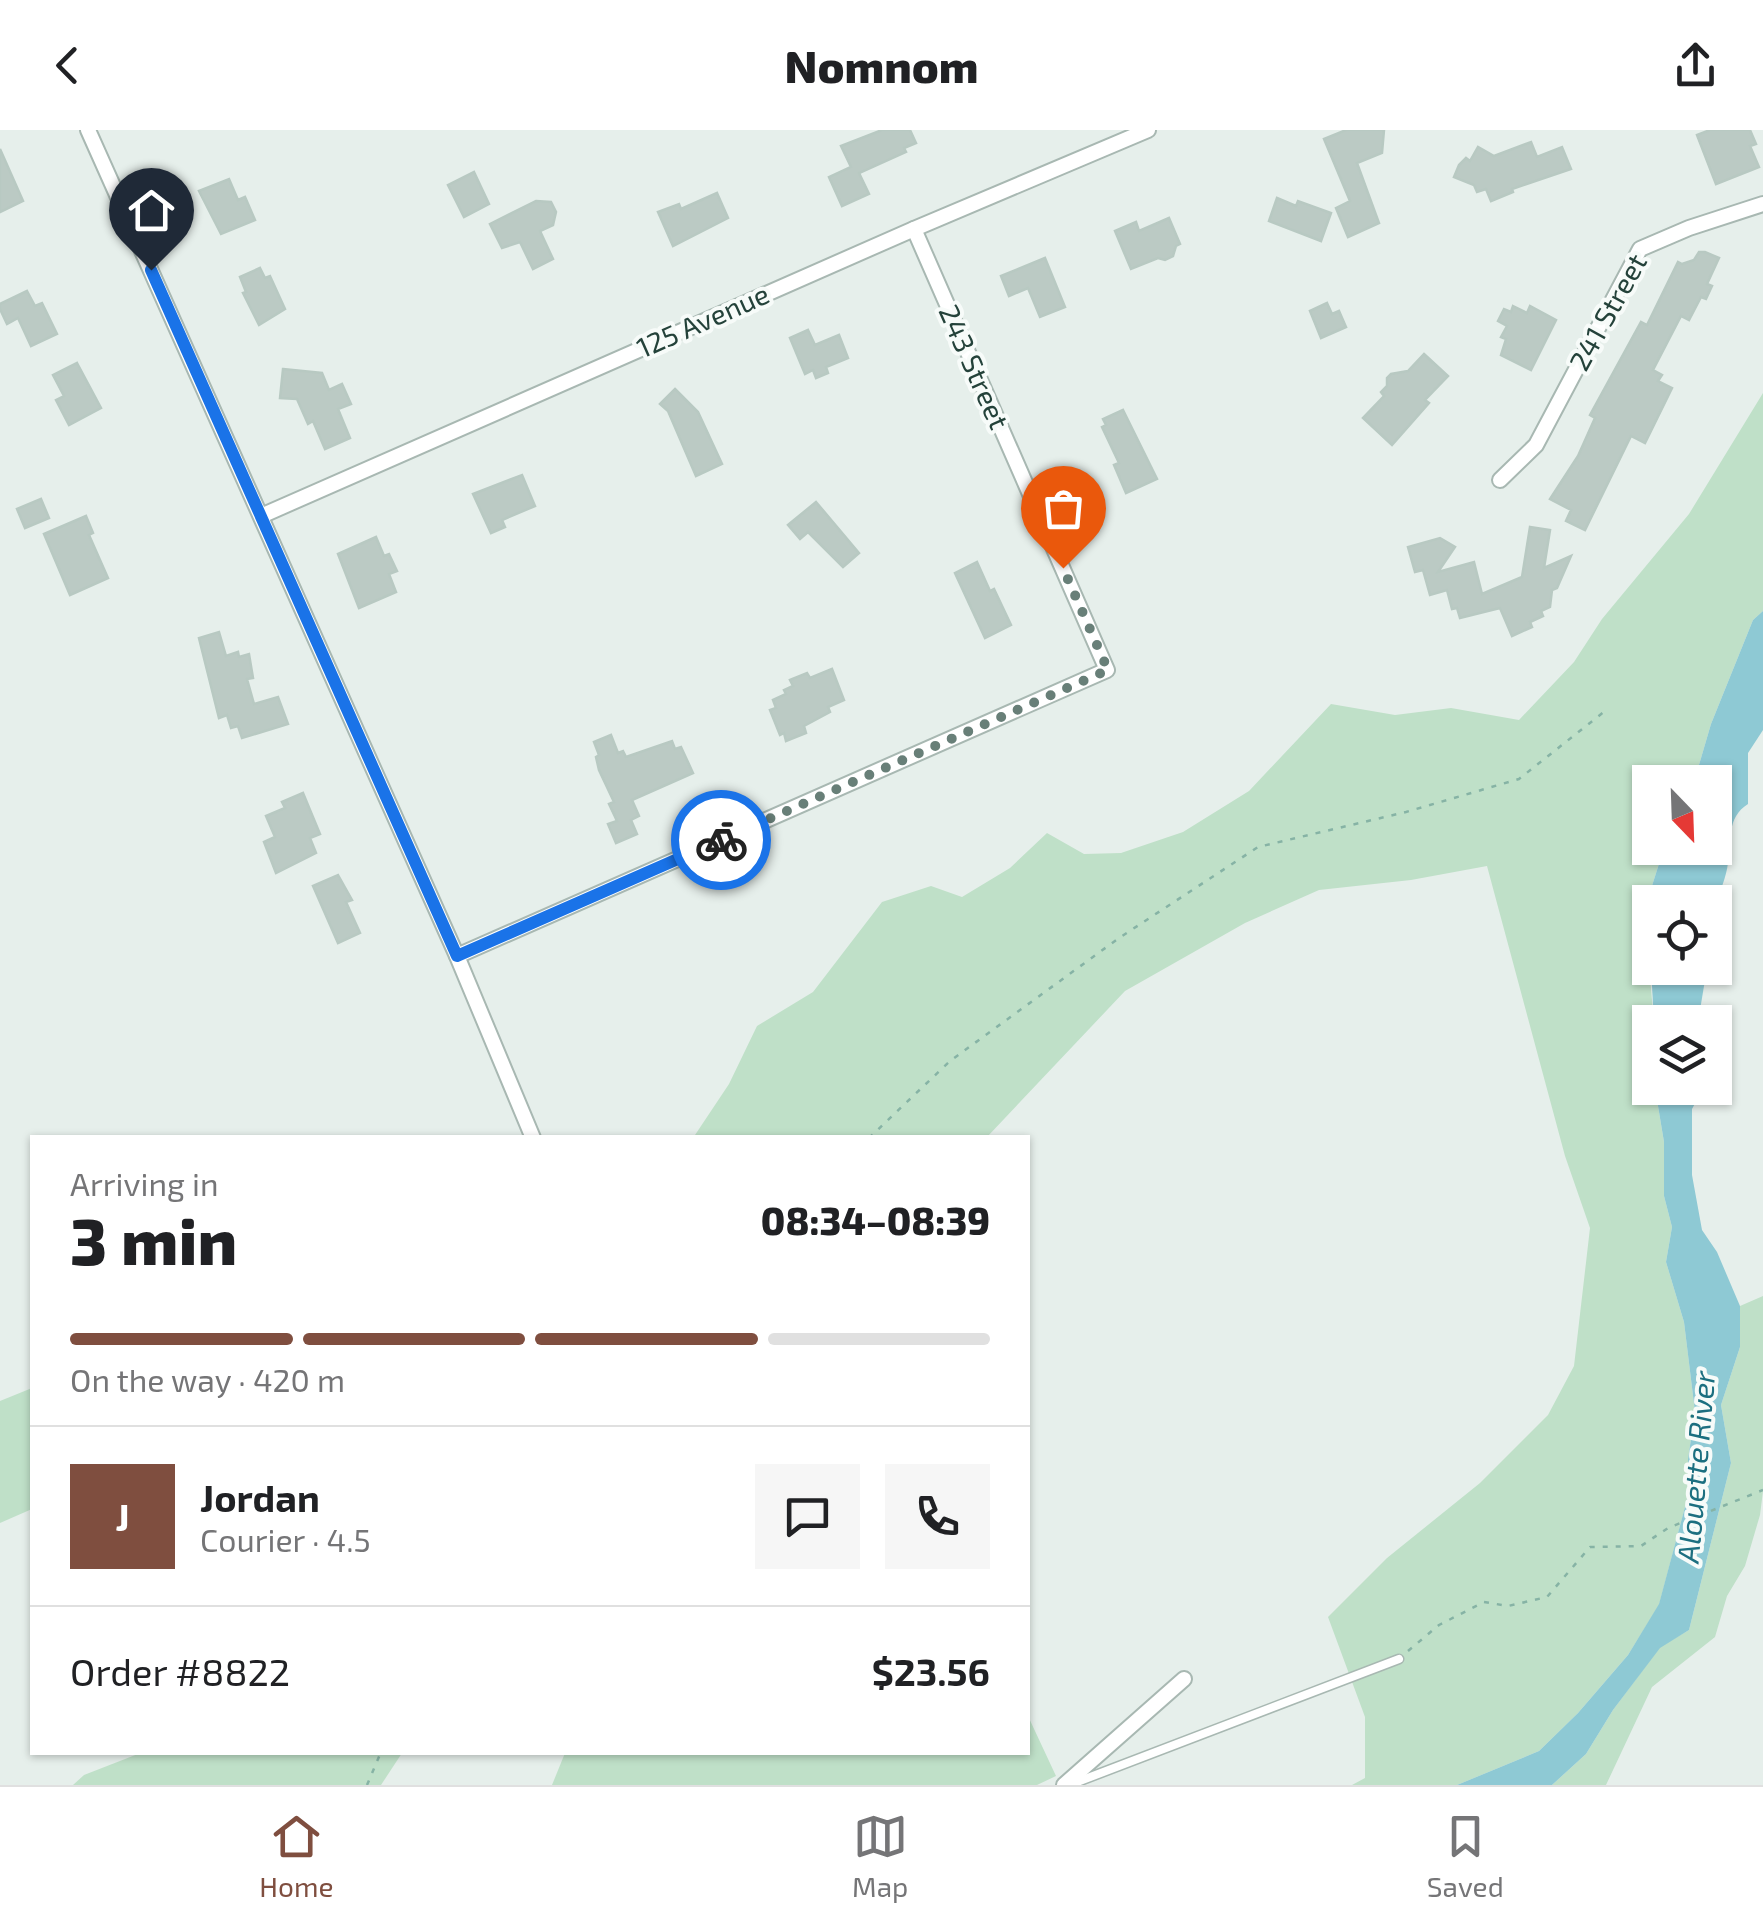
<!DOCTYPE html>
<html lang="en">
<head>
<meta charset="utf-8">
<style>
  :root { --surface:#fff; --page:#f6f6f6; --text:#202124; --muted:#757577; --line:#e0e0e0; --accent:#7f4e3f }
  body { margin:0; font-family:"Exo 2",sans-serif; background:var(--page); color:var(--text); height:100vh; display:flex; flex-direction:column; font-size:38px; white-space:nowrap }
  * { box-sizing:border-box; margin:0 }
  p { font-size:32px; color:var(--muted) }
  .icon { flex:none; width:55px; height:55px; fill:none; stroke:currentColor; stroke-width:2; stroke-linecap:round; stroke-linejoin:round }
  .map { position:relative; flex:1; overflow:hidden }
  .details { position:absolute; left:30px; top:1005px; width:1000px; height:620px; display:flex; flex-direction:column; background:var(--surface); border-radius:0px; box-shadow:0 2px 8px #0004 }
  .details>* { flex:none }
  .needle { width:65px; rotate:157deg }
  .tools { position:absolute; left:1632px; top:635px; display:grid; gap:20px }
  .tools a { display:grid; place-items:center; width:100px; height:100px; border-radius:0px; background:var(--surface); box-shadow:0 2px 8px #0004; font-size:50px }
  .pin { position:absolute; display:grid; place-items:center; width:85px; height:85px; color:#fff; margin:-102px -42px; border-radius:50% 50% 50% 0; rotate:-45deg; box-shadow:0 0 10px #0007 }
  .pin .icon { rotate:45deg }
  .courier { position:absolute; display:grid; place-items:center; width:100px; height:100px; margin:-50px; border:8px solid #1a73e8; border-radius:50%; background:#fff; color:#222; box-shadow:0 2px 12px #0007 }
  .head em { font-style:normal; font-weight:800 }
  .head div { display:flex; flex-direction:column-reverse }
  .head { display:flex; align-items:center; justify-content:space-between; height:170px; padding:0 40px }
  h1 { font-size:65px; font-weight:800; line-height:75px }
  .bar { display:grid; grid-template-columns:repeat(4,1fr); gap:15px 10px; align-content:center; height:120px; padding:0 40px }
  .bar i { height:12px; border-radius:8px; background:var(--line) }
  .bar .current { background:var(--accent) }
  .bar p { grid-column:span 4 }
  .line { display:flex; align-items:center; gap:25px; padding:0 40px; border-top:2px solid var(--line) }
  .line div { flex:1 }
  .round { display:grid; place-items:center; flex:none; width:105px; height:105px; border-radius:0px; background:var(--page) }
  header { display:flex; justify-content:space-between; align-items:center; height:130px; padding:0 40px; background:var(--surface); font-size:45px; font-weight:800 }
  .dock { display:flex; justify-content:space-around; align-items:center; height:140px; border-top:2px solid var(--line); background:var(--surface); font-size:28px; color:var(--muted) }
  .dock a { display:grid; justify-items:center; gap:5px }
  .dock .current { color:var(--accent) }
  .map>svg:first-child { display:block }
  .green { fill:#bfe0c8 }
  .water { fill:#8ec9d4 }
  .building { fill:#bbcac4; stroke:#b8c9c2; stroke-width:2.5 }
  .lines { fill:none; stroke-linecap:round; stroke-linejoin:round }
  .service-casing { stroke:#a8b8b2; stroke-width:11 }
  .minor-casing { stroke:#a8b8b2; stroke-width:18 }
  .path { stroke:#86b3a5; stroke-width:2.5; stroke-dasharray:5 8; stroke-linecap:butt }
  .service { stroke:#fff; stroke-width:8 }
  .minor { stroke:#fff; stroke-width:14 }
  .done { stroke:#687f78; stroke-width:10; stroke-dasharray:0 18 }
  .route { stroke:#1a73e8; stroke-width:12 }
  .labels { text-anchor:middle; stroke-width:8; stroke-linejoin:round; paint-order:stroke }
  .street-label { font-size:28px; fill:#24423a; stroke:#f7fbf9 }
  .water-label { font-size:30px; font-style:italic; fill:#1c6f80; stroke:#f7fbf9 }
</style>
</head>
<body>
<header><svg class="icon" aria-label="back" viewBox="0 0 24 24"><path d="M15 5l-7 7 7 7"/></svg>Nomnom<svg class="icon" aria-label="share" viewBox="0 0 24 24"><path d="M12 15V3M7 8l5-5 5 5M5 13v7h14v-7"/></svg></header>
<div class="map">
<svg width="1763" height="1655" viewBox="0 0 1763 1655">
  <rect width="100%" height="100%" fill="#e6efeb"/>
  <g class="green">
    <polygon points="1763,263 1763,481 1753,490 1711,594 1694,652 1650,652 1650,718 1664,718 1644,781 1654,892 1650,892 1650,958 1655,958 1664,1012 1664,1066 1672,1097 1666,1132 1684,1192 1695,1282 1688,1329 1689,1362 1659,1475 1628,1525 1578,1583 1539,1621 1457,1655 1352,1655 1365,1648 1365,1587 1328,1487 1387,1428 1480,1353 1548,1285 1574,1236 1590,1098 1565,1026 1487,736 1411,750 1319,760 1245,793 1125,861 987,1007 693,1008 729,954 757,896 813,862 882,772 931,756 962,767 1010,738 1047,703 1084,724 1121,723 1183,702 1249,661 1331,574 1395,585 1451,578 1519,590 1574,532 1602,489 1689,384"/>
    <polygon points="1763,1166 1763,1361 1760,1385 1745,1436 1727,1466 1715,1507 1652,1557 1606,1655 1552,1655 1586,1624 1613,1580 1660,1517 1689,1500 1731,1333 1721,1275 1740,1217 1740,1176"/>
    <polygon points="32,1258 32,1379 0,1393 0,1271"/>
    <polygon points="1028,1586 1056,1646 1037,1655 552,1655 565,1623 1028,1622"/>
    <polygon points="143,1622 402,1622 402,1623 381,1655 73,1655 84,1645"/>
  </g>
  <g class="water">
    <path d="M1763,481V600L1748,623V674C1726,688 1732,710 1728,733C1726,748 1721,759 1715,773L1650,772V829L1644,781L1664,718H1715V652H1694L1711,594L1753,490Z"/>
    <polygon points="1651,838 1707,838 1698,892 1654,892"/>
    <polygon points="1655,958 1697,958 1698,968 1692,979 1692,1045 1702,1100 1717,1122 1740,1176 1740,1217 1721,1275 1731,1333 1689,1500 1660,1518 1613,1580 1586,1624 1552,1655 1457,1655 1539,1621 1578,1583 1628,1525 1659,1474 1689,1362 1688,1329 1695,1282 1684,1192 1666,1132 1672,1097 1664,1066 1664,1012"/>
  </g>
  <g class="building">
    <polygon points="882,0 910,0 916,13 904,18 906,22 859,43 869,64 842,76 829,47 851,37 841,16"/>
    <polygon points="1346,0 1384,0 1382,23 1357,33 1379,93 1348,107 1336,78 1350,71 1324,9"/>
    <polygon points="1710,0 1750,0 1756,14 1750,16 1759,37 1716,54 1697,5"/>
    <polygon points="1531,12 1537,27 1562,17 1571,39 1512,59 1513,62 1491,71 1486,59 1477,62 1474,55 1454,47 1459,35 1466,28 1470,31 1478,17 1494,26"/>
    <polygon points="0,19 23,71 0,82"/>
    <polygon points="474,42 489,74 464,87 448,55"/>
    <polygon points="229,49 238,70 245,67 255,90 221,104 199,61"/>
    <polygon points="717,63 728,88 673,116 658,82 679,74 681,79"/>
    <polygon points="1277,68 1296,76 1298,71 1331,83 1321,111 1269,91"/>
    <polygon points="536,71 551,72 556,82 553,95 540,101 553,129 533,139 520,112 502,118 490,94"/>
    <polygon points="1169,88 1180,114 1176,116 1173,126 1165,130 1158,128 1131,139 1115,101 1136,92 1139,101"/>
    <polygon points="1699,122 1705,122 1719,128 1707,154 1712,156 1706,169 1701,167 1689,190 1681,186 1653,240 1662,245 1658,251 1672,258 1645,313 1631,306 1585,400 1566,391 1571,380 1550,369 1578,326 1595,288 1590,285 1641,192 1647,195 1678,132 1682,134 1694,130"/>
    <polygon points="1045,128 1065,177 1040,187 1028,158 1009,166 1001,146"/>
    <polygon points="260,138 265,148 270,146 285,179 259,195 243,163 246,162 240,147"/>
    <polygon points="27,161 35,176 42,173 57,204 31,216 18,188 7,194 0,179 0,174"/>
    <polygon points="1327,173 1332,184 1339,181 1346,197 1321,208 1310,181"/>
    <polygon points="1513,176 1527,183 1530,176 1556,190 1531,240 1501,225 1506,209 1501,207 1507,196 1498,191 1504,179 1511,182"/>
    <polygon points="808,200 815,215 839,205 848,228 826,237 828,243 816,248 813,240 805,244 790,208"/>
    <polygon points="1424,224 1448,246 1425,270 1429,273 1392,315 1363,288 1384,266 1381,262 1387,256 1387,248 1391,244 1408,241"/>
    <polygon points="77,233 101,278 69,295 56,270 64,266 53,245"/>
    <polygon points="283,239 322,243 329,260 342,254 351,274 338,279 350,308 325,319 313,291 308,294 297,269 280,268"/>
    <polygon points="675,259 698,282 722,334 696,346 668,281 660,274"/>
    <polygon points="1123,280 1157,349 1126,363 1114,335 1119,333 1102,297 1106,295 1103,289"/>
    <polygon points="522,345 535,376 502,390 505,397 491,403 473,364"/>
    <polygon points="41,369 49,388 25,398 17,379"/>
    <polygon points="816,372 859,423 843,437 808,402 800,409 788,395"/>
    <polygon points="86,386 93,403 89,405 108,448 70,465 44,404"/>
    <polygon points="1530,397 1550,400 1544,438 1571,426 1557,458 1552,460 1550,477 1541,481 1543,486 1530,492 1532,497 1512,506 1500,478 1460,488 1457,478 1452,479 1447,460 1430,465 1423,440 1415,442 1408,417 1440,408 1455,417 1438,442 1474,432 1482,464 1522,447"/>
    <polygon points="376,407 384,426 389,424 397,441 389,444 396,462 359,478 338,424"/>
    <polygon points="977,432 990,461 994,459 1011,495 985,508 955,443"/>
    <polygon points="219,502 226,526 238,522 239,527 249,524 253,548 247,549 254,574 278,567 288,594 242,608 238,596 231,598 227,585 219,588 199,508"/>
    <polygon points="832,539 844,570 828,577 830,582 804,596 806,603 786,611 784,603 780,605 770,580 776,578 773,570 786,564 784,560 793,556 790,550 807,543 810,548"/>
    <polygon points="611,605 618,623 623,621 626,627 672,611 675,619 681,617 693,643 632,670 639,686 631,690 637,704 616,713 608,694 617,691 609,674 614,672 599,640 596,627 599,625 594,612"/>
    <polygon points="303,663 320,704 310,708 316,723 276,743 264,712 275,707 266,686 285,678 282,672"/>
    <polygon points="338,745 352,770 346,772 360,803 338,813 313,756"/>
  </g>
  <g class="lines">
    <g class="service-casing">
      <polyline id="service" points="1072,1654 1399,1529"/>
    </g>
    <g class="minor-casing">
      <g id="minor">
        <polyline points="88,0 457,826 533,1008"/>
        <polyline points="1500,350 1536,315 1640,119 1689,98 1763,74"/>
        <polyline points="261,386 914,99 1148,0"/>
        <polyline points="457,826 1107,540 914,99"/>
        <polyline points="1064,1655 1184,1549"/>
      </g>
    </g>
    <g class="path">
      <polyline points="869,1008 950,931 1119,808 1258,717 1406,682 1519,649 1605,581"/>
      <polyline points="1408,1521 1439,1495 1484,1472 1508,1476 1547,1467 1590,1417 1641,1416 1668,1398 1763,1360"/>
      <polyline points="367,1655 381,1622"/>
    </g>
    <use href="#service" class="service"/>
    <use href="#minor" class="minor"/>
  </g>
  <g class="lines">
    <polyline class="done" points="721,710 1108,540 1063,438"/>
    <polyline class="route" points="151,140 457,826 721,710"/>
  </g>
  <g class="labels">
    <g class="street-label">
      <text transform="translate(1608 182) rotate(-61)" y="10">241 Street</text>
      <text transform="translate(703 191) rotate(-24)" y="10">125 Avenue</text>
      <text transform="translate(974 237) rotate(66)" y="10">243 Street</text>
    </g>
    <g class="water-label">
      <text transform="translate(1697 1337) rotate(-85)" y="10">Alouette River</text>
    </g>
  </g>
</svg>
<div class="tools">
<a><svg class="needle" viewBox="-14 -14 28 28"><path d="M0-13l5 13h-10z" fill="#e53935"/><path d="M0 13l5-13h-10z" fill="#757577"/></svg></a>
<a><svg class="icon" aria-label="locate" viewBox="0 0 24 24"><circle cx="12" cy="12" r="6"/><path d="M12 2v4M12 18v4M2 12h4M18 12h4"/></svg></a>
<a><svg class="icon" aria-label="layers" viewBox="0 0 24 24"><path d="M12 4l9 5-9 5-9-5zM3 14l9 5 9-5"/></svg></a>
</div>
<div class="pin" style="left:1063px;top:438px;background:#ea580c"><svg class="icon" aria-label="bag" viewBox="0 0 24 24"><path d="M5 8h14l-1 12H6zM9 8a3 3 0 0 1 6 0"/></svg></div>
<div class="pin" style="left:151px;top:140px;background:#1f2937"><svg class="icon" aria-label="home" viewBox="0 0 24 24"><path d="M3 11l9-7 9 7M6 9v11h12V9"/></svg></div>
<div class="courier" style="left:721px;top:710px"><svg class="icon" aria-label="bike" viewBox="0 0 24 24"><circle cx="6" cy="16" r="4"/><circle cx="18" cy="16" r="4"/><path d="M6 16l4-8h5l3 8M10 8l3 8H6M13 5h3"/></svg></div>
<section class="details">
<div class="head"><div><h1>3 min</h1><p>Arriving in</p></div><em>08:34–08:39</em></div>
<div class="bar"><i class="current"></i><i class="current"></i><i class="current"></i><i></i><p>On the way · 420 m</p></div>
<div class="line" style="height:180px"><b class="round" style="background:var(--accent);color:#fff">J</b><div><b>Jordan</b><p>Courier · 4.5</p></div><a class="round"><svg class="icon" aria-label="chat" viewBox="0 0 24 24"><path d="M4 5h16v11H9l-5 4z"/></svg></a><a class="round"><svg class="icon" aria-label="phone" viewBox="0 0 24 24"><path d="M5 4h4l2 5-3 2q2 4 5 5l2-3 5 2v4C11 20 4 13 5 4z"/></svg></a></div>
<div class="line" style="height:130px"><div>Order #8822</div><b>$23.56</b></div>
</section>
</div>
<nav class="dock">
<a class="current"><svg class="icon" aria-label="home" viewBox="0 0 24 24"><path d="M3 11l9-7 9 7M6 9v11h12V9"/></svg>Home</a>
<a><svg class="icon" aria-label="map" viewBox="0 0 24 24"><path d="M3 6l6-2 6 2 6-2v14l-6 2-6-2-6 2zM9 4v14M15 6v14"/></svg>Map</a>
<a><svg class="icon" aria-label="saved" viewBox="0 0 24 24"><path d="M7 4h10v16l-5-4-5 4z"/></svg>Saved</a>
</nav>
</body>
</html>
